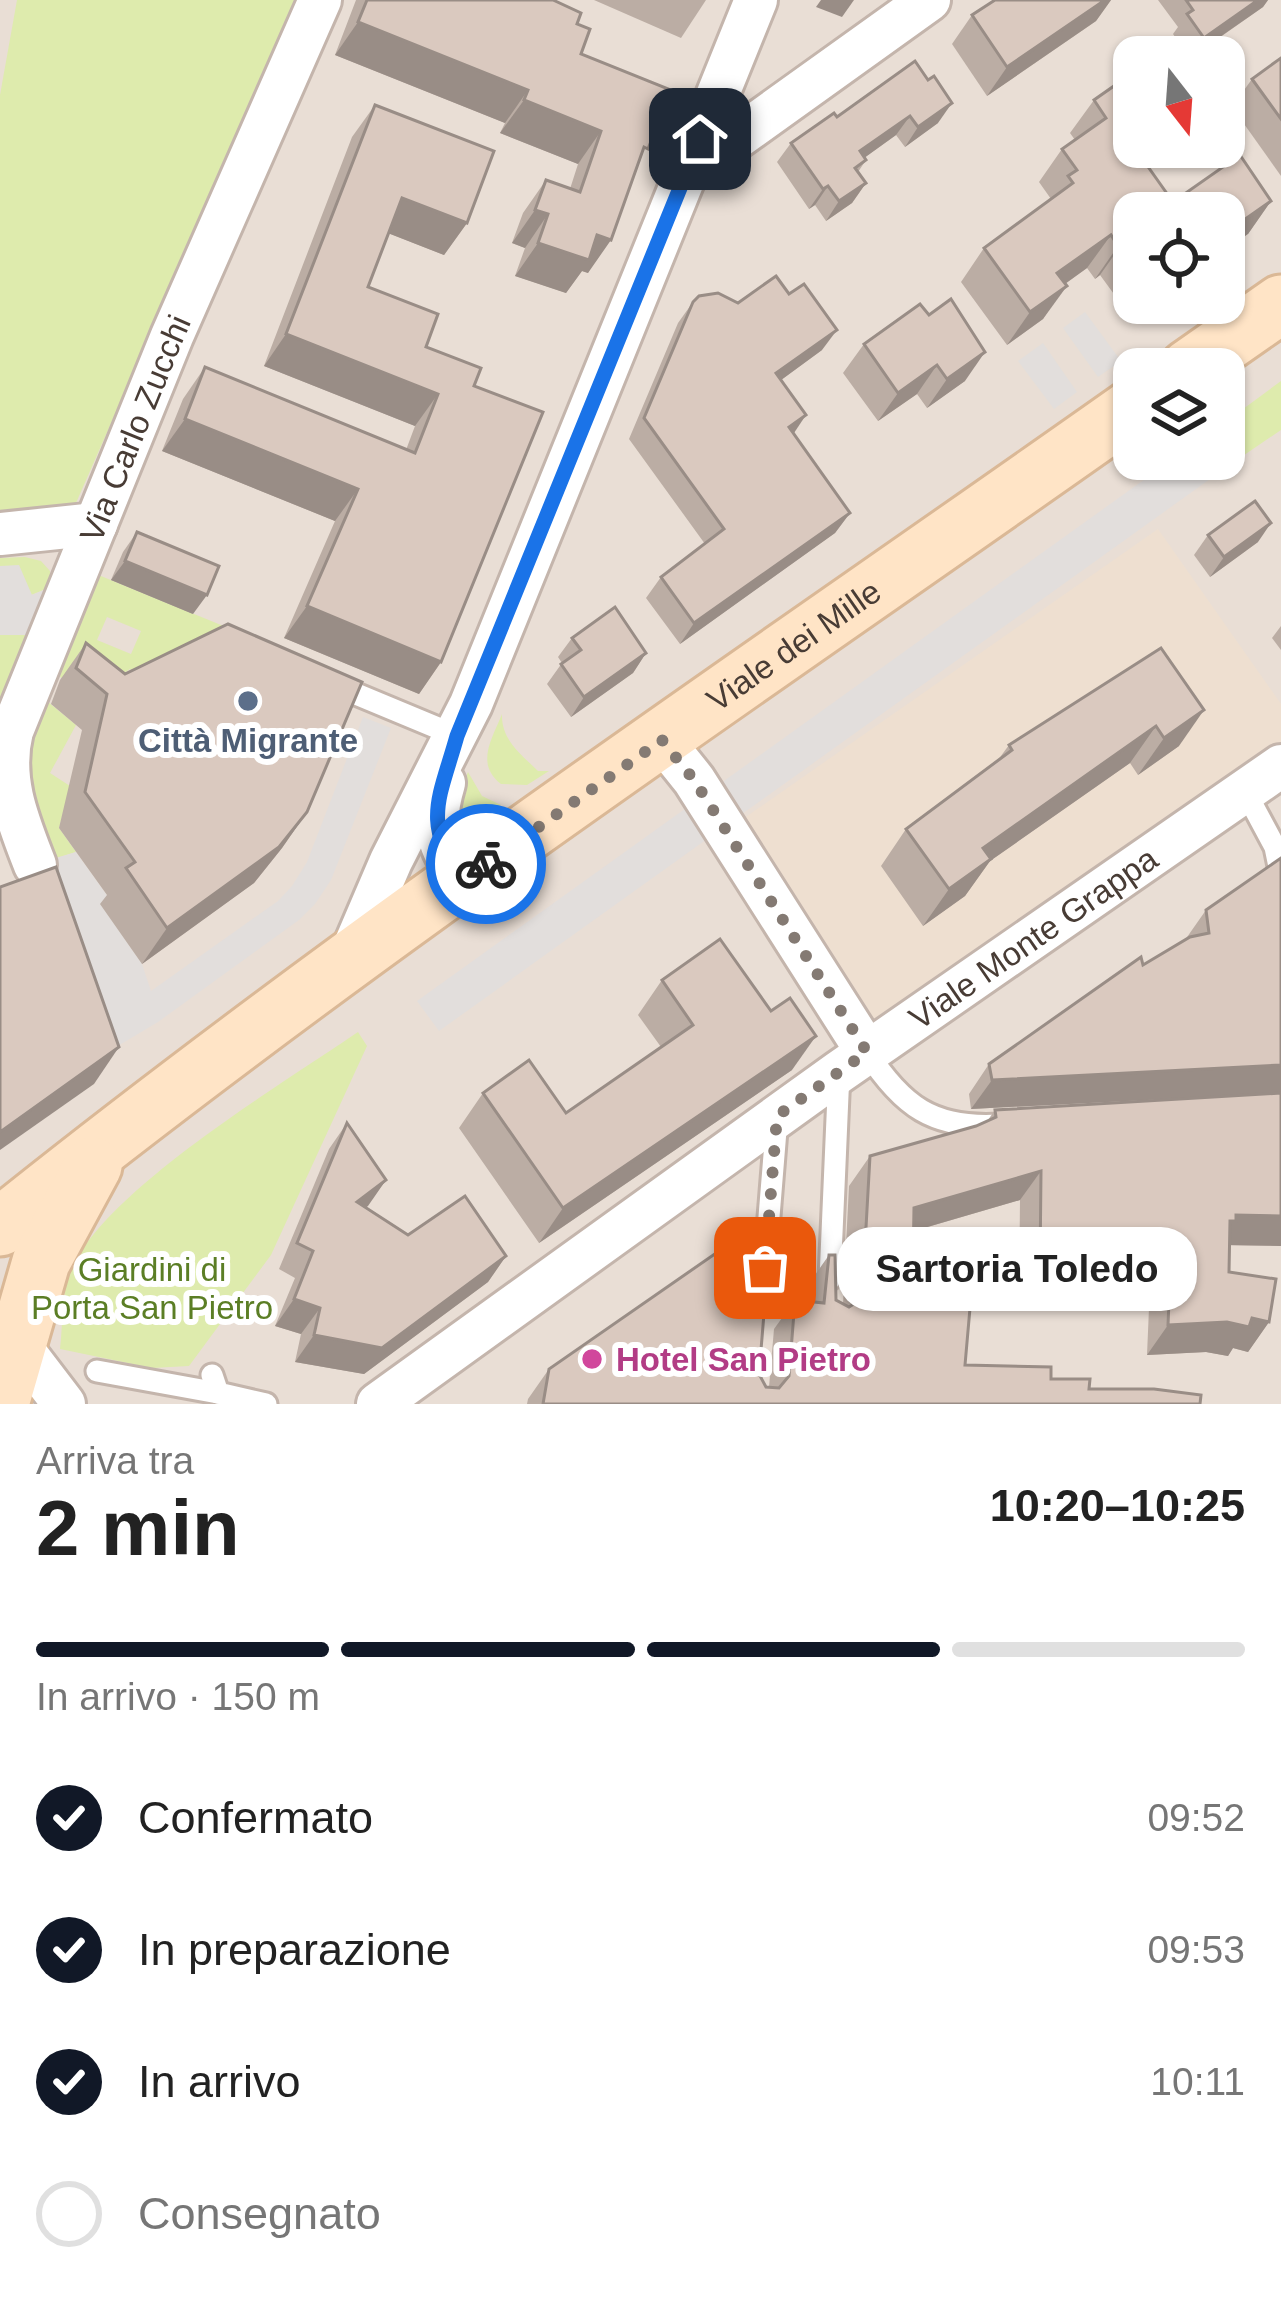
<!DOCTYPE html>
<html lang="it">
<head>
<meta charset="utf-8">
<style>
  :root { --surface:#fff; --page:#f6f6f6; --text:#222; --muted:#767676; --line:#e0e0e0; --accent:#111827 }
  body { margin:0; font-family:Arial,sans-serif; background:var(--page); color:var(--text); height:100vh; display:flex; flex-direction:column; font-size:45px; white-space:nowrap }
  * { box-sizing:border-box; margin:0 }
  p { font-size:39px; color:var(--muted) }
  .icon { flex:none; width:66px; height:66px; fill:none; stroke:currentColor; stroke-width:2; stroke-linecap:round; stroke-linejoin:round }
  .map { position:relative; height:1404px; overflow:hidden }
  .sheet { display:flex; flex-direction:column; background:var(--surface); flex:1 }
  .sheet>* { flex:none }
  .needle { width:78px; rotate:163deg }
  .buttons { position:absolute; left:1113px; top:36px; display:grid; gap:24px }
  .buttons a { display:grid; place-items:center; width:132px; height:132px; border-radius:24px; background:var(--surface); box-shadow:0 3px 9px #0004; font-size:60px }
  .pin { position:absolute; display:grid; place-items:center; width:102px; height:102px; color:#fff; margin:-51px; border-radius:24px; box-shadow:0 6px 18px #0006 }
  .courier { position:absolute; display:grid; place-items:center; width:120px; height:120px; margin:-60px; border:9px solid #1a73e8; border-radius:50%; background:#fff; color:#222; box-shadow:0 3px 15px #0007 }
  .bubble { position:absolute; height:84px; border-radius:36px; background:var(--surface); box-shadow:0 3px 9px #0004; font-size:39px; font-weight:700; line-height:84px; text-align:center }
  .overview em { font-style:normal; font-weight:700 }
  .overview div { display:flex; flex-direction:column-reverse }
  .overview { display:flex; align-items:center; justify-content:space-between; height:204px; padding:0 36px }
  h1 { font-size:78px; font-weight:700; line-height:90px }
  .bar { display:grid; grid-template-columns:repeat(4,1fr); gap:18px 12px; align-content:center; height:144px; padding:0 36px }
  .bar i { height:15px; border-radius:9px; background:var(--line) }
  .bar .current { background:var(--accent) }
  .bar p { grid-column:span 4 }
  ol { padding:0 36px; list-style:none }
  li { display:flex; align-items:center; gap:36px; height:132px }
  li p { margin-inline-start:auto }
  li .icon { padding:12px; border-radius:50%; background:var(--accent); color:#fff; stroke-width:4 }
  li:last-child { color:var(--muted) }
  li i { width:66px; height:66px; border:6px solid var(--line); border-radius:50% }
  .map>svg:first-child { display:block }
  .residential { fill:#e9ded5; fill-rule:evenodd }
  .education { fill:#eedfd0 }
  .green { fill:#deebad; fill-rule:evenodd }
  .parking { fill:#e2dedc }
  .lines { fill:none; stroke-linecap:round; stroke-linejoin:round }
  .lane-casing { stroke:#c4b5ac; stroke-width:27 }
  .street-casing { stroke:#c4b5ac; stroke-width:48 }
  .secondary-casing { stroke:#dab896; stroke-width:63 }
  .lane { stroke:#fff; stroke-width:21 }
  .street { stroke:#fff; stroke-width:42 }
  .secondary { stroke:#ffe4c6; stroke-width:57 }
  .wall { fill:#bbada4 }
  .shaded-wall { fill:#998d86 }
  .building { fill:#dac9bf; stroke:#998d86; stroke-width:3 }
  .done { stroke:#847a73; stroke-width:12; stroke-dasharray:0 21.6 }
  .route { stroke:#1a73e8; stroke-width:15 }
  .service-dot { fill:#5c6f8a; stroke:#fff; stroke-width:4.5 }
  .hotel-dot { fill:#d1479c; stroke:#fff; stroke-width:4.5 }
  .labels { text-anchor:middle; stroke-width:12; stroke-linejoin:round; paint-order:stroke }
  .street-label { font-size:33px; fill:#483c35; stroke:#fff }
  .service-label { font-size:33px; font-weight:bold; fill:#4e5e75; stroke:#fff }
  .park-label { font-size:33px; fill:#5b7e25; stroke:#fff }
  .hotel-label { font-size:33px; font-weight:bold; fill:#b23c85; stroke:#fff; text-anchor:start }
</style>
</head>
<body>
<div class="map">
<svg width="1281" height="1404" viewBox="0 0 1281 1404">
  <rect width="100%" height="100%" fill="#f4ede7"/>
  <path class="residential" d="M0,0H1281V1404H0ZM1134,57H1224V147H1134ZM1134,213H1224V303H1134ZM1134,369H1224V459H1134Z"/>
  <polygon class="education" points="1158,529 1281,704 1281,749 874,1033 730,828"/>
  <g class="green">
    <polygon points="17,0 297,0 76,503 73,507 0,515 0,95"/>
    <polygon points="1281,381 1281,430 1231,464 1224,423"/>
    <polygon points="25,557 41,561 50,571 50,583 46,589 31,595 19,566 0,566 0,558"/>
    <path d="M96,574L270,645L151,686L130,669L86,700L55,672ZM107,617L141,631L131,654L97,640Z"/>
    <polygon points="26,633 30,635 0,715 0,635"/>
    <polygon points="42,697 76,725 50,773 70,786 59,828 76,852 49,860 31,807 24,741"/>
    <path d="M502,714C501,740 521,754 538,771H549L527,785L501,784C475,764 492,739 502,714Z"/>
    <polygon points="468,772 482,796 501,805 462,829 458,828 456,803"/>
    <path d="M358,1032L367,1046L271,1255L189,1366L152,1368L60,1349C63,1326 61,1297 69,1275C98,1194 284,1083 358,1032Z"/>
  </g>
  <g class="parking">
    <polygon points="1085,312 1121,361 1098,377 1063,328"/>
    <polygon points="1043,343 1077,392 1054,409 1018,361"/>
    <polygon points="1224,426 1231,464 439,1031 417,1001 1173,459 1224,459"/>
    <polygon points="19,565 32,595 46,589 51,577 52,581 30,635 0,635 0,566"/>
    <polygon points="363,717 391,728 331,880 315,904 299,920 158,1022 91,1062 21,869 76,852 109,898 101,905 142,964 151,991 278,901 292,886 307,862"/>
  </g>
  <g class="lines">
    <g class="lane-casing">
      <g id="lane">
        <polyline points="332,684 457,736"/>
        <polyline points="1245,791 1275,847 1281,876"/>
        <path d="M867,1052C902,1106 933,1129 999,1125"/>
        <polyline points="765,1266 777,1118"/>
        <polyline points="830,1279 839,1072"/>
        <polyline points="97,1371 218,1393"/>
        <polyline points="212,1375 218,1393 266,1404"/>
      </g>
    </g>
    <g class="street-casing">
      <g id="street">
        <polyline points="689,172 929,0"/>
        <polyline points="0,534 96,524"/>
        <polyline points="662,740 694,780 867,1052"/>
        <path d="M444,783C431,827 437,843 462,881"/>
        <path id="s1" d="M35,865C18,821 0,779 12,731L172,336L320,0"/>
        <polyline points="349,959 391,861 471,704 756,0"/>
        <polyline points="3,1324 64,1404"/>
        <path id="s2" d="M378,1404L839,1072L1281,766"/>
      </g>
    </g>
    <g class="secondary-casing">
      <g id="secondary">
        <polyline points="1188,369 1281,304"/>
        <path id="s3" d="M0,1227C364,935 753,676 1134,407"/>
        <polyline points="0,1404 41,1262 93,1166"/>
      </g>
    </g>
    <use href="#lane" class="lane"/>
    <use href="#street" class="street"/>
    <use href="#secondary" class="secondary"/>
  </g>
  <g class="wall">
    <polygon points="356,0 553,0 577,24 581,54 639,162 588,273 582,271 566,293 515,276 525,248 512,243 523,213 546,180 570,189 578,164 500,133 505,123 335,55"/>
    <polygon points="594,0 706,0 681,38"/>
    <polygon points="995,0 1111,0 1096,21 987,96 952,44 972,15"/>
    <polygon points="1158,0 1268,0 1263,7 1192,57 1189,57 1173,34 1178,27"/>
    <polygon points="1281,58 1281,176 1232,107 1252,79"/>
    <polygon points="915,61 938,123 905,147 896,135 864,158 866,160 858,172 866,183 852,203 826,221 815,205 809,209 777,162 791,143 837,117"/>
    <polygon points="1094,100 1134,147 1137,147 1135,148 1173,202 1271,201 1248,234 1224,213 1134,213 1134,290 1119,301 1100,275 1095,279 1087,268 1065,284 1043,319 1007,345 961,282 984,248 1051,199 1039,182 1062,149 1075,140 1070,133"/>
    <polygon points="375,105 467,223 444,255 388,233 368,287 426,347 474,386 441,662 419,694 284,638 335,521 162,451 183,399 205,367 406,450 415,426 264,366 352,137"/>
    <polygon points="693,302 822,350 781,380 793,433 850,513 835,533 680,644 646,598 661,577 705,544 629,439 678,323"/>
    <polygon points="920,304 965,381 927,408 917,394 878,421 843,373 864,344"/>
    <polygon points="137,532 193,614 111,580 123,552"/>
    <polygon points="1208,535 1258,542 1210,577 1194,555"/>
    <polygon points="1281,626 1281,650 1272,638"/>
    <polygon points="572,638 646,653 633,673 571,717 547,684 562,663 558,657"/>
    <polygon points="86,643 307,812 282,848 254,883 142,964 100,904 107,895 59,828 82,730 51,704 60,680"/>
    <polygon points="1161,648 1179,746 1138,775 1130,763 990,861 965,896 923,926 881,866 906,829 998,760 1009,745"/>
    <polygon points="1281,858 1281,1246 1230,1245 1229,1272 1276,1279 1269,1322 1248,1352 1233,1348 1228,1356 1206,1352 1147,1355 1149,1308 1019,1298 1020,1200 914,1231 913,1268 973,1274 965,1365 1051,1367 1051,1379 1090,1379 1089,1389 1154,1389 1201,1395 1200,1404 527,1404 528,1399 549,1369 758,1224 770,1241 759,1374 766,1387 769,1387 774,1329 795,1300 807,1301 808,1285 829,1255 835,1255 836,1300 843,1304 849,1186 870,1156 976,1126 988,1120 995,1110 1259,1094 971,1109 969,1094 989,1064 1141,957 1143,965 1185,940 1206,910"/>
    <polygon points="662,980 792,1070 539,1243 459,1128 483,1093 566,1113 661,1047 638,1015"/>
    <polygon points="347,1123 386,1180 366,1207 408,1235 506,1256 488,1282 364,1374 295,1362 301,1334 275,1326 295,1278 279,1269 329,1149"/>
  </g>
  <g class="shaded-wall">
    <polygon points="821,0 854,0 842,17 816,7"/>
    <polygon points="1105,0 1111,0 1096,21 987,96 1007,67"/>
    <polygon points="1258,0 1268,0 1263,7 1191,57 1204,38"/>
    <polygon points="358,22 528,90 505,123 335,55"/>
    <polygon points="524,100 601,131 578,164 500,133"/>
    <polygon points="952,103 938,123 905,147 918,127"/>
    <polygon points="910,116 896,135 846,171 860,151"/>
    <polygon points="866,183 852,203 826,221 839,201"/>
    <polygon points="828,186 815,205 809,209 823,189"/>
    <polygon points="402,198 467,223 444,255 380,230"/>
    <polygon points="1271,201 1248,234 1224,251 1224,234"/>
    <polygon points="535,210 548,214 525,248 512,243"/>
    <polygon points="597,235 611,240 588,273 582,271 566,293 515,276 538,243"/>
    <polygon points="1111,235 1087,268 1034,306 1057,273"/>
    <polygon points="1124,241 1100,275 1095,279 1118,246"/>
    <polygon points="1134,279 1134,290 1119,301"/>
    <polygon points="1067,286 1043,319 1007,345 1030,312"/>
    <polygon points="837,330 822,350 762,394 776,373"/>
    <polygon points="286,334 438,394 415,426 264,366"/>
    <polygon points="985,352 965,381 927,408 947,379"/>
    <polygon points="937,365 917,394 878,421 898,393"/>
    <polygon points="806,415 792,436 789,427"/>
    <polygon points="185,419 358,489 335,521 162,451"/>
    <polygon points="850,513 835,533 680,644 694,623"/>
    <polygon points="1271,523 1258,542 1210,577 1224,557"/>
    <polygon points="125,561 207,595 193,614 111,580"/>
    <polygon points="307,606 441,662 419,694 284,638"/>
    <polygon points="646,653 633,673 571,717 584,697"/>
    <polygon points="1204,710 1179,746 1138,775 1164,738"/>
    <polygon points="1156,726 1130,763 990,861 965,896 923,926 949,889 983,848"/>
    <polygon points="307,812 282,848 254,883 142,964 167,928"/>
    <polygon points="816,1036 792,1070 539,1243 563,1208"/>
    <polygon points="119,1047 94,1084 0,1150 0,1132"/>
    <polygon points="1281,1065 1281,1093 971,1109 992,1080"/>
    <polygon points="1041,1171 1020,1200 893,1237 914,1208"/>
    <polygon points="386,1180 368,1206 338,1228 357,1202"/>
    <polygon points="1236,1215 1281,1216 1281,1246 1219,1245 1209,1250"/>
    <polygon points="506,1256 488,1282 364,1374 295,1362 314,1335"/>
    <polygon points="1040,1268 1170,1278 1149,1308 1019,1298"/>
    <polygon points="294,1299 320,1308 301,1334 275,1326"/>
    <polygon points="1252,1318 1269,1322 1248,1352 1233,1348 1228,1356 1206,1352 1147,1355 1168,1325"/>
  </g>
  <g class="building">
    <polygon points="367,0 553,0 581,13 577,24 590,29 581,54 671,90 648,149 644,147 611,240 597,235 589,260 538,243 548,214 535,210 546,180 580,192 601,131 524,100 528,90 358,22"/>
    <polygon points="995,0 1105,0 1007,67 972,15"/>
    <polygon points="1186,0 1258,0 1204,38 1187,14 1193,10"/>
    <polygon points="1164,50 1169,57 1154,57"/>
    <polygon points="1281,58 1281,119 1252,79"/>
    <polygon points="915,61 928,80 934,76 952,103 918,127 910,116 860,151 866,160 855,168 866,183 839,201 828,186 823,189 791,143 834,113 837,117"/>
    <polygon points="1134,72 1134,132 1127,137 1173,202 1240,155 1271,201 1224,234 1224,213 1134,213 1134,256 1124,241 1118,246 1111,235 1057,273 1067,286 1030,312 984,248 1073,183 1068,176 1077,170 1062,149 1106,118 1094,100"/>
    <polygon points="375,105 494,151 467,223 402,198 368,287 438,314 426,347 481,368 474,386 543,412 441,662 307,606 358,489 185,419 205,367 415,453 438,394 286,334"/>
    <polygon points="776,276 789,294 804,284 837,330 776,373 806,415 789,427 850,513 694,623 661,577 724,529 644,418 693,302 699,296 718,293 738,303"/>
    <polygon points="951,299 985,352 947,379 937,365 898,393 864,344 920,304 929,315"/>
    <polygon points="1255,501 1271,523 1224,557 1208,535"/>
    <polygon points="137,532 219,566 207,595 125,561"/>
    <polygon points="615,607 646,653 584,697 561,664 581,650 572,638"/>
    <polygon points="228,624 362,682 307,812 279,847 167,928 126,868 135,862 85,792 107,694 76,668 86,643 125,674"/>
    <polygon points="1161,648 1204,710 1164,738 1156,726 983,848 991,859 949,889 906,829 1012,750 1009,745"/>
    <polygon points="1281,858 1281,1065 992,1080 989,1064 1141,957 1143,965 1190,937 1209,933 1206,910"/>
    <polygon points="56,867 119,1047 0,1132 0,887"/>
    <polygon points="720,939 771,1011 790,998 816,1036 563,1208 483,1093 529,1060 566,1113 693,1025 662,980"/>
    <polygon points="1281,1093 1281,1216 1236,1215 1236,1221 1230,1221 1229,1272 1276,1279 1269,1322 1252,1318 1249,1327 1227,1322 1168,1325 1170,1278 1040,1268 1041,1171 914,1208 913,1268 973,1274 965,1365 1051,1367 1051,1379 1090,1379 1089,1389 1154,1389 1201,1395 1200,1404 543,1404 549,1369 758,1224 770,1241 759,1374 766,1387 779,1388 789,1376 795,1300 824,1303 829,1255 835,1255 836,1300 849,1307 862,1299 870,1156 976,1126 996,1117 995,1110"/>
    <polygon points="347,1123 386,1180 357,1202 408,1235 465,1196 506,1256 382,1348 314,1335 320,1308 294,1299 313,1251 297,1243"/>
  </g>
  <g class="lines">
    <polyline class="done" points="486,864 662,740 694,780 867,1052 777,1116 765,1268"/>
    <path class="route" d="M486,864L462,881C422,821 439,800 457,736L700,139"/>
  </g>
  <circle class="service-dot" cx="248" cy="701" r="12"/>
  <circle class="hotel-dot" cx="592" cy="1359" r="12"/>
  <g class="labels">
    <g class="street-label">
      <text dy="12" stroke="none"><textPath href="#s1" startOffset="465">Via Carlo Zucchi</textPath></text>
      <text dy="12" stroke="none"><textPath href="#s3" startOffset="984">Viale dei Mille</textPath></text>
      <text dy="12" stroke="none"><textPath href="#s2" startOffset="804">Viale Monte Grappa</textPath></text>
    </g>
    <g class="service-label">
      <text x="248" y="752">Città Migrante</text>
    </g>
    <g class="park-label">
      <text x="152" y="1281">Giardini di<tspan x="152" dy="38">Porta San Pietro</tspan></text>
    </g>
    <g class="hotel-label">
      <text x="616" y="1371">Hotel San Pietro</text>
    </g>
  </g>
</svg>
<div class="buttons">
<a><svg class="needle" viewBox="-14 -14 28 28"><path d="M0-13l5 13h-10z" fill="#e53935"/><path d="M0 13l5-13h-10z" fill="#767676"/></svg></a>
<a><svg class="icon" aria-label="locate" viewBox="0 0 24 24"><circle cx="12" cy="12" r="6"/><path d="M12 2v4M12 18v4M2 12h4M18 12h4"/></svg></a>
<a><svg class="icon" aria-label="layers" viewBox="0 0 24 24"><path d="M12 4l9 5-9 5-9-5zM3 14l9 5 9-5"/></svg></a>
</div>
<div class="pin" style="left:765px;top:1268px;background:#ea580c"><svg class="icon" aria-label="bag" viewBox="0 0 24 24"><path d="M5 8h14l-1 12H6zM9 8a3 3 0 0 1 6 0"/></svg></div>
<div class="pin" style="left:700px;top:139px;background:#1f2937"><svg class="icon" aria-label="home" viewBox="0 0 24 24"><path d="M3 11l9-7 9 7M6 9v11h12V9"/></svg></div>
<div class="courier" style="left:486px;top:864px"><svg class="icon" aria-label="bike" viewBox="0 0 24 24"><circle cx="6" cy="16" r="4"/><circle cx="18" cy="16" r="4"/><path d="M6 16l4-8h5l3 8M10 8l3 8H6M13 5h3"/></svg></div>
<div class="bubble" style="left:837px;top:1227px;width:360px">Sartoria Toledo</div>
</div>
<section class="sheet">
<div class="overview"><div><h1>2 min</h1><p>Arriva tra</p></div><em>10:20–10:25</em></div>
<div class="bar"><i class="current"></i><i class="current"></i><i class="current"></i><i></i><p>In arrivo · 150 m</p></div>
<ol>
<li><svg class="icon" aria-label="check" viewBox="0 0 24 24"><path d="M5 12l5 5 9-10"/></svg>Confermato<p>09:52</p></li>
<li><svg class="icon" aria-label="check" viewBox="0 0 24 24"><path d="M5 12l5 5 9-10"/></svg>In preparazione<p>09:53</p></li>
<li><svg class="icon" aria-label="check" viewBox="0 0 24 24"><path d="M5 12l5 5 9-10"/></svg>In arrivo<p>10:11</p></li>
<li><i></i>Consegnato</li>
</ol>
</section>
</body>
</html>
